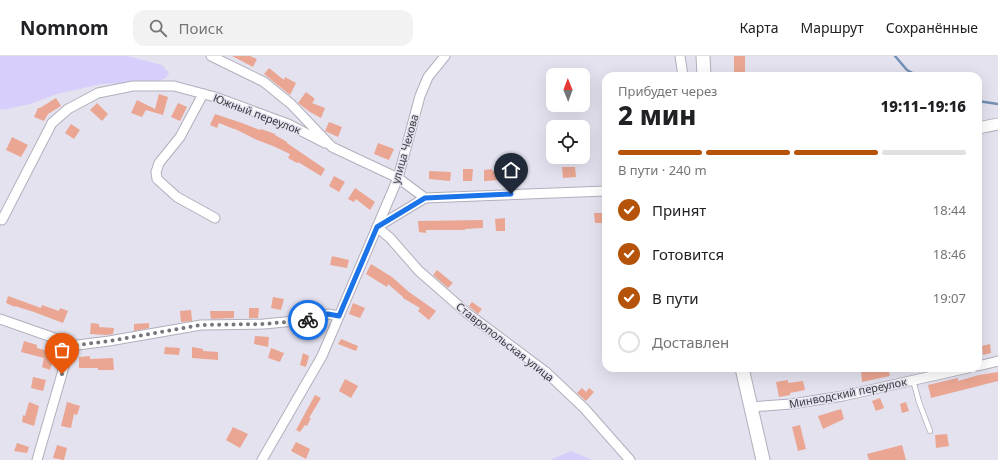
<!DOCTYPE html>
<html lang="ru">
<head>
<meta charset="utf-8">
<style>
  :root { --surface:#fff; --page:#f2f2f2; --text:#202124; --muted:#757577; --line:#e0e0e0; --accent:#b45309 }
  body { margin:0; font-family:"Noto Sans",sans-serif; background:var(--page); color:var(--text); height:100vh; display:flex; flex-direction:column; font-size:15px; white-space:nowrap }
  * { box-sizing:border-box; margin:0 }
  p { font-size:13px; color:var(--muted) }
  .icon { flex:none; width:22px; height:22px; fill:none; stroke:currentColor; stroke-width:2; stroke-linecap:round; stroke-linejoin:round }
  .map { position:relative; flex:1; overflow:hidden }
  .side { position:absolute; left:602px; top:16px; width:380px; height:300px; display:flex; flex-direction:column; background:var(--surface); border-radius:12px; box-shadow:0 4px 16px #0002 }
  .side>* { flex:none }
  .needle { width:26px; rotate:359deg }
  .buttons { position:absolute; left:546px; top:12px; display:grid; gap:8px }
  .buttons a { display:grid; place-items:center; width:44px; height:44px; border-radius:8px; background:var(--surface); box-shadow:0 4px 16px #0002; font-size:20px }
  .pin { position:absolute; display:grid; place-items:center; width:34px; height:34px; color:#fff; margin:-41px -17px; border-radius:50% 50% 50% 0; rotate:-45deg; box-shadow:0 0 4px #0007 }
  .pin .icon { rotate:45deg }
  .courier { position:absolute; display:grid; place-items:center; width:40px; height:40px; margin:-20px; border:3px solid #1a73e8; border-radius:50%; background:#fff; color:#222; box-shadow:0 1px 5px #0007 }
  .overview em { font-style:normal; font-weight:800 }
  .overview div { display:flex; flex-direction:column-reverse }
  .overview { display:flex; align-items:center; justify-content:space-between; height:68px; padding:0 16px }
  h1 { font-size:26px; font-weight:800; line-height:30px }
  .bar { display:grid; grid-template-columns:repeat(4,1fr); gap:6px 4px; align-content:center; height:48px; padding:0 16px }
  .bar i { height:5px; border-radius:3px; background:var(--line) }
  .bar .active { background:var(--accent) }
  .bar p { grid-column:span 4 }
  ol { padding:0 16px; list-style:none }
  li { display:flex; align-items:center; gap:12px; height:44px }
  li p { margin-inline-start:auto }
  li .icon { padding:4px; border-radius:50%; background:var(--accent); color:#fff; stroke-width:4 }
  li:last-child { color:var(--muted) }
  li i { width:22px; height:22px; border:2px solid var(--line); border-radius:50% }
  header { display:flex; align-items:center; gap:24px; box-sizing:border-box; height:56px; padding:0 20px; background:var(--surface); border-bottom:1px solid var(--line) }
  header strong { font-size:19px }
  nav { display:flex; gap:22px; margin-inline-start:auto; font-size:14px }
  .search { width:280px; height:36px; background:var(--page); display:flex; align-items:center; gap:10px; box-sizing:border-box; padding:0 14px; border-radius:12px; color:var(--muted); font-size:15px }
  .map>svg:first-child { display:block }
  .green { fill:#d8cefb }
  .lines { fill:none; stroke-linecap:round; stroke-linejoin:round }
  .stream { stroke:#7390b5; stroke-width:2.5 }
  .building { fill:#eaa692 }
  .service-casing { stroke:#b1afbc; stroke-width:6 }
  .minor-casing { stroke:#b1afbc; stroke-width:11 }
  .tertiary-casing { stroke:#b1afbc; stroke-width:13 }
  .secondary-casing { stroke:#b1afbc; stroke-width:15 }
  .service { stroke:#fff; stroke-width:4.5 }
  .minor { stroke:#fff; stroke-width:9 }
  .tertiary { stroke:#fff; stroke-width:11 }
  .secondary { stroke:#fff; stroke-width:13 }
  .done { stroke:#77757d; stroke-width:4; stroke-dasharray:0 7.2 }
  .route { stroke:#1a73e8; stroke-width:5 }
  .labels { text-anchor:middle; stroke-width:3; stroke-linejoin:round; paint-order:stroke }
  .street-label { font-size:11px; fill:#3c3b40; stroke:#e4e2ef }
</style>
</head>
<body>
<header>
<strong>Nomnom</strong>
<div class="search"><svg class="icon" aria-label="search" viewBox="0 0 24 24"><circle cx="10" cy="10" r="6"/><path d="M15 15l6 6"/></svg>Поиск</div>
<nav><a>Карта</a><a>Маршрут</a><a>Сохранённые</a></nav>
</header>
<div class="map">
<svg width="998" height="404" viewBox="0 0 998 404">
  <rect width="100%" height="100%" fill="#e4e2ef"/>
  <g class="green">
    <polygon points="0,0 127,0 162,9 169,17 166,22 156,26 101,28 57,38 30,48 2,54 0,53"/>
    <polygon points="571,395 592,404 550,404"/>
  </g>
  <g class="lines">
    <g class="stream">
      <polyline points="895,0 907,14 918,20"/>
      <polyline points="978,45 998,48"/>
    </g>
  </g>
  <g class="building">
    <polygon points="232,0 250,0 257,3 253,11"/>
    <rect x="734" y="0" width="11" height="18"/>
    <polygon points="269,12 284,24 285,21 296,27 290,39 264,18"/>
    <polygon points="306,36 315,43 312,47 325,52 321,62 310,56 298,47"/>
    <polygon points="159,38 168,41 163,59 146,54 142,61 131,57 137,44 155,53"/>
    <polygon points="56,42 61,50 48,58 44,65 34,61 38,52 40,52"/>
    <polygon points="97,47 108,58 102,65 90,54"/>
    <polygon points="178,47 187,51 180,65 171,61"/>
    <polygon points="215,58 242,67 260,74 261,73 275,78 275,79 287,86 287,87 325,113 321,120 298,106 297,107 288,102 290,98 273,90 257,84 235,73 234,73 219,67 217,72 210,69"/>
    <polygon points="329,66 342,71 338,81 325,75"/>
    <polygon points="71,68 80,74 74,83 65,77"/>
    <polygon points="12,81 28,89 21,101 6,94"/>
    <polygon points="378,87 394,93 389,104 374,98"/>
    <polygon points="562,111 575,111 576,121 563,122"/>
    <polygon points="463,113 473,113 472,125 463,125"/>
    <polygon points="492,113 492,115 510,115 511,125 501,125 501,124 484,125 484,114"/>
    <polygon points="429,115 451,116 450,125 429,123"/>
    <polygon points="334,120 345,126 339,136 329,130"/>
    <polygon points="355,132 375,146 370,154 356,143 354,146 348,143"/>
    <polygon points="594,157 604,157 605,167 595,167"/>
    <polygon points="505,162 505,175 496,175 495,163"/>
    <polygon points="483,164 483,172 465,173 465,174 426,174 426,177 419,176 418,165"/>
    <polygon points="332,200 349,204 347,212 330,209"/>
    <polygon points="371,208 392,221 409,236 436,255 429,264 418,255 420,252 403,242 403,241 388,228 387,231 366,218"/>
    <polygon points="437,214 453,227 448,232 433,219"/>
    <polygon points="8,240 41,252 42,249 59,255 60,252 68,255 63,267 34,256 15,250 15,251 6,247"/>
    <polygon points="273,241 284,243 281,254 271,252"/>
    <polygon points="472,246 482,253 478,258 469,250"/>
    <polygon points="353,247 365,252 360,262 349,258"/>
    <polygon points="295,249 310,249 309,257 304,258 294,257"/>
    <polygon points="249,252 259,252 258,262 249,262"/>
    <polygon points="191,254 192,265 181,266 180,255"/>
    <polygon points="210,255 234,255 234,262 211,263"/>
    <polygon points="91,267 99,268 99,271 114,272 113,278 107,279 90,278"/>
    <polygon points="149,267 149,272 134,275 134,268"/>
    <polygon points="255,280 269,281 268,291 254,288"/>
    <polygon points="341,283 358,290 356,295 338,288"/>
    <polygon points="24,285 37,289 37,292 55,297 50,314 42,311 44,302 21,296"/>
    <polygon points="990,288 991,297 983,299 982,290"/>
    <polygon points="165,291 180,292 179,299 164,298"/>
    <polygon points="192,291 203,293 203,295 218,296 218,304 192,302"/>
    <polygon points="271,292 284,297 280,306 268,302"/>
    <polygon points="303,297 309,300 306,311 300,309"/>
    <polygon points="90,300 90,303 113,302 114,314 98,314 98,312 79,312 79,301"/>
    <polygon points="888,312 890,320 862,326 861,315"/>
    <polygon points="998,316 998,325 931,342 928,329 958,322 958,325 979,319"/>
    <polygon points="33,321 46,324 43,335 31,332"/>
    <polygon points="345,323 358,330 351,342 339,335"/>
    <polygon points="788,324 788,327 803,325 805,334 790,337 790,339 779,341 776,326"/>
    <polygon points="582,332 586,336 589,332 594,336 586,345 577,337"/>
    <polygon points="315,339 321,342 309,362 311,362 307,370 305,369 300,376 296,374"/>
    <polygon points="880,342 884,352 876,355 872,345"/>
    <polygon points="29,346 39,350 34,370 22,366 23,359 25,360"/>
    <polygon points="67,346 80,350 77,359 74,358 71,372 61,370"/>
    <polygon points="906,346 909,355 902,357 900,348"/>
    <polygon points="841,353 844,363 823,373 818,360"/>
    <polygon points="800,369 806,393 798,395 792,371"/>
    <polygon points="233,371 248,378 240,392 226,384"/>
    <polygon points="947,378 949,390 936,392 935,379"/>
    <polygon points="296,386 310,393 306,403 291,395"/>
    <polygon points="17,387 29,391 27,397 14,395"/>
    <polygon points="57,389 67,392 64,404 53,402"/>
    <polygon points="902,389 906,404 869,404 867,398"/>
  </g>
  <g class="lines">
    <g class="service-casing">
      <polyline id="service" points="913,324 919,346 930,375"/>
    </g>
    <g class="minor-casing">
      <g id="minor">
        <polyline points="211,0 264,26 291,48 332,91 398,122 425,142 606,135"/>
        <polyline points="680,0 683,20"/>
        <polyline points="203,38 180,81 159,107 156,116 157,123 177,141 215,162"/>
        <polyline points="425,142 377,171 390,182 419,215 467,257 546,316 584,352 630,404"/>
        <polyline points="2,164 52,67 68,53 98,37 133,30 174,30 215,41 288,68 325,87"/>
        <polyline points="0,263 63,285 70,290 109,285 201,269 264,268 305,264 328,258 339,260"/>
        <polyline points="978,310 998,305"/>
        <polyline points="750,351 791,348 843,340 968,312"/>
        <polyline points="37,404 70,290"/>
        <polyline points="262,404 322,300 398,122 420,40 428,21 445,0"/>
      </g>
    </g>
    <g class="tertiary-casing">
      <polyline id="tertiary" points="978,72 998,68"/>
    </g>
    <g class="secondary-casing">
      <g id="secondary">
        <polyline points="703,0 704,20"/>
        <polyline points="742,312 763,404"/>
      </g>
    </g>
    <use href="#service" class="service"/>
    <use href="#minor" class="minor"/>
    <use href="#tertiary" class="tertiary"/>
    <use href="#secondary" class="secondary"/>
  </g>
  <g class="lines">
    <polyline class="done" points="62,318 70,290 109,285 201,269 264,268 308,264"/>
    <polyline class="route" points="308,264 328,258 339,260 377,171 425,142 511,138"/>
  </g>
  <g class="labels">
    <g class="street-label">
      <text transform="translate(257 58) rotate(21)" y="4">Южный переулок</text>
      <text transform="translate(405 93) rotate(-74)" y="4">улица Чехова</text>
      <text transform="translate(505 286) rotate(38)" y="4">Ставропольская улица</text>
      <text transform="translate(848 337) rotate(-11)" y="4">Минводский переулок</text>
    </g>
  </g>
</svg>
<div class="buttons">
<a><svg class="needle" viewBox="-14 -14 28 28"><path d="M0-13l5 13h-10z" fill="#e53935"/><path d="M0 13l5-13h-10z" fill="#757577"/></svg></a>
<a><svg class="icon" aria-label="locate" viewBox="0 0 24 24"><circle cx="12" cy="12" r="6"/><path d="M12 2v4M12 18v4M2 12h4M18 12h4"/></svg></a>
</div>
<div class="pin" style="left:62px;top:318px;background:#ea580c"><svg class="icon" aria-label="bag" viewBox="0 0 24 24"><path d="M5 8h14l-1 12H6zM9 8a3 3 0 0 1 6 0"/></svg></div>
<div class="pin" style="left:511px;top:138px;background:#1f2937"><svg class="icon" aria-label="home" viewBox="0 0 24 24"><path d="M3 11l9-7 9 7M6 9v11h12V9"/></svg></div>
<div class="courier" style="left:308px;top:264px"><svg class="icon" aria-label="bike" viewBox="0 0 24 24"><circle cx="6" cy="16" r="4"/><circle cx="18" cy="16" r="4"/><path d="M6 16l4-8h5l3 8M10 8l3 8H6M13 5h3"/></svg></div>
<section class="side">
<div class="overview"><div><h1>2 мин</h1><p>Прибудет через</p></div><em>19:11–19:16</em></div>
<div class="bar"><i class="active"></i><i class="active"></i><i class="active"></i><i></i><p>В пути · 240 m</p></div>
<ol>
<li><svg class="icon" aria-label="check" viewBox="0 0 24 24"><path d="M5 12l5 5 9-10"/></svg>Принят<p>18:44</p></li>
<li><svg class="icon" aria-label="check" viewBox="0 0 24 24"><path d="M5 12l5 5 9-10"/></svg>Готовится<p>18:46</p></li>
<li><svg class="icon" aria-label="check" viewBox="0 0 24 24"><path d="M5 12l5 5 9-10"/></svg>В пути<p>19:07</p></li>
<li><i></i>Доставлен</li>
</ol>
</section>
</div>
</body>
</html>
